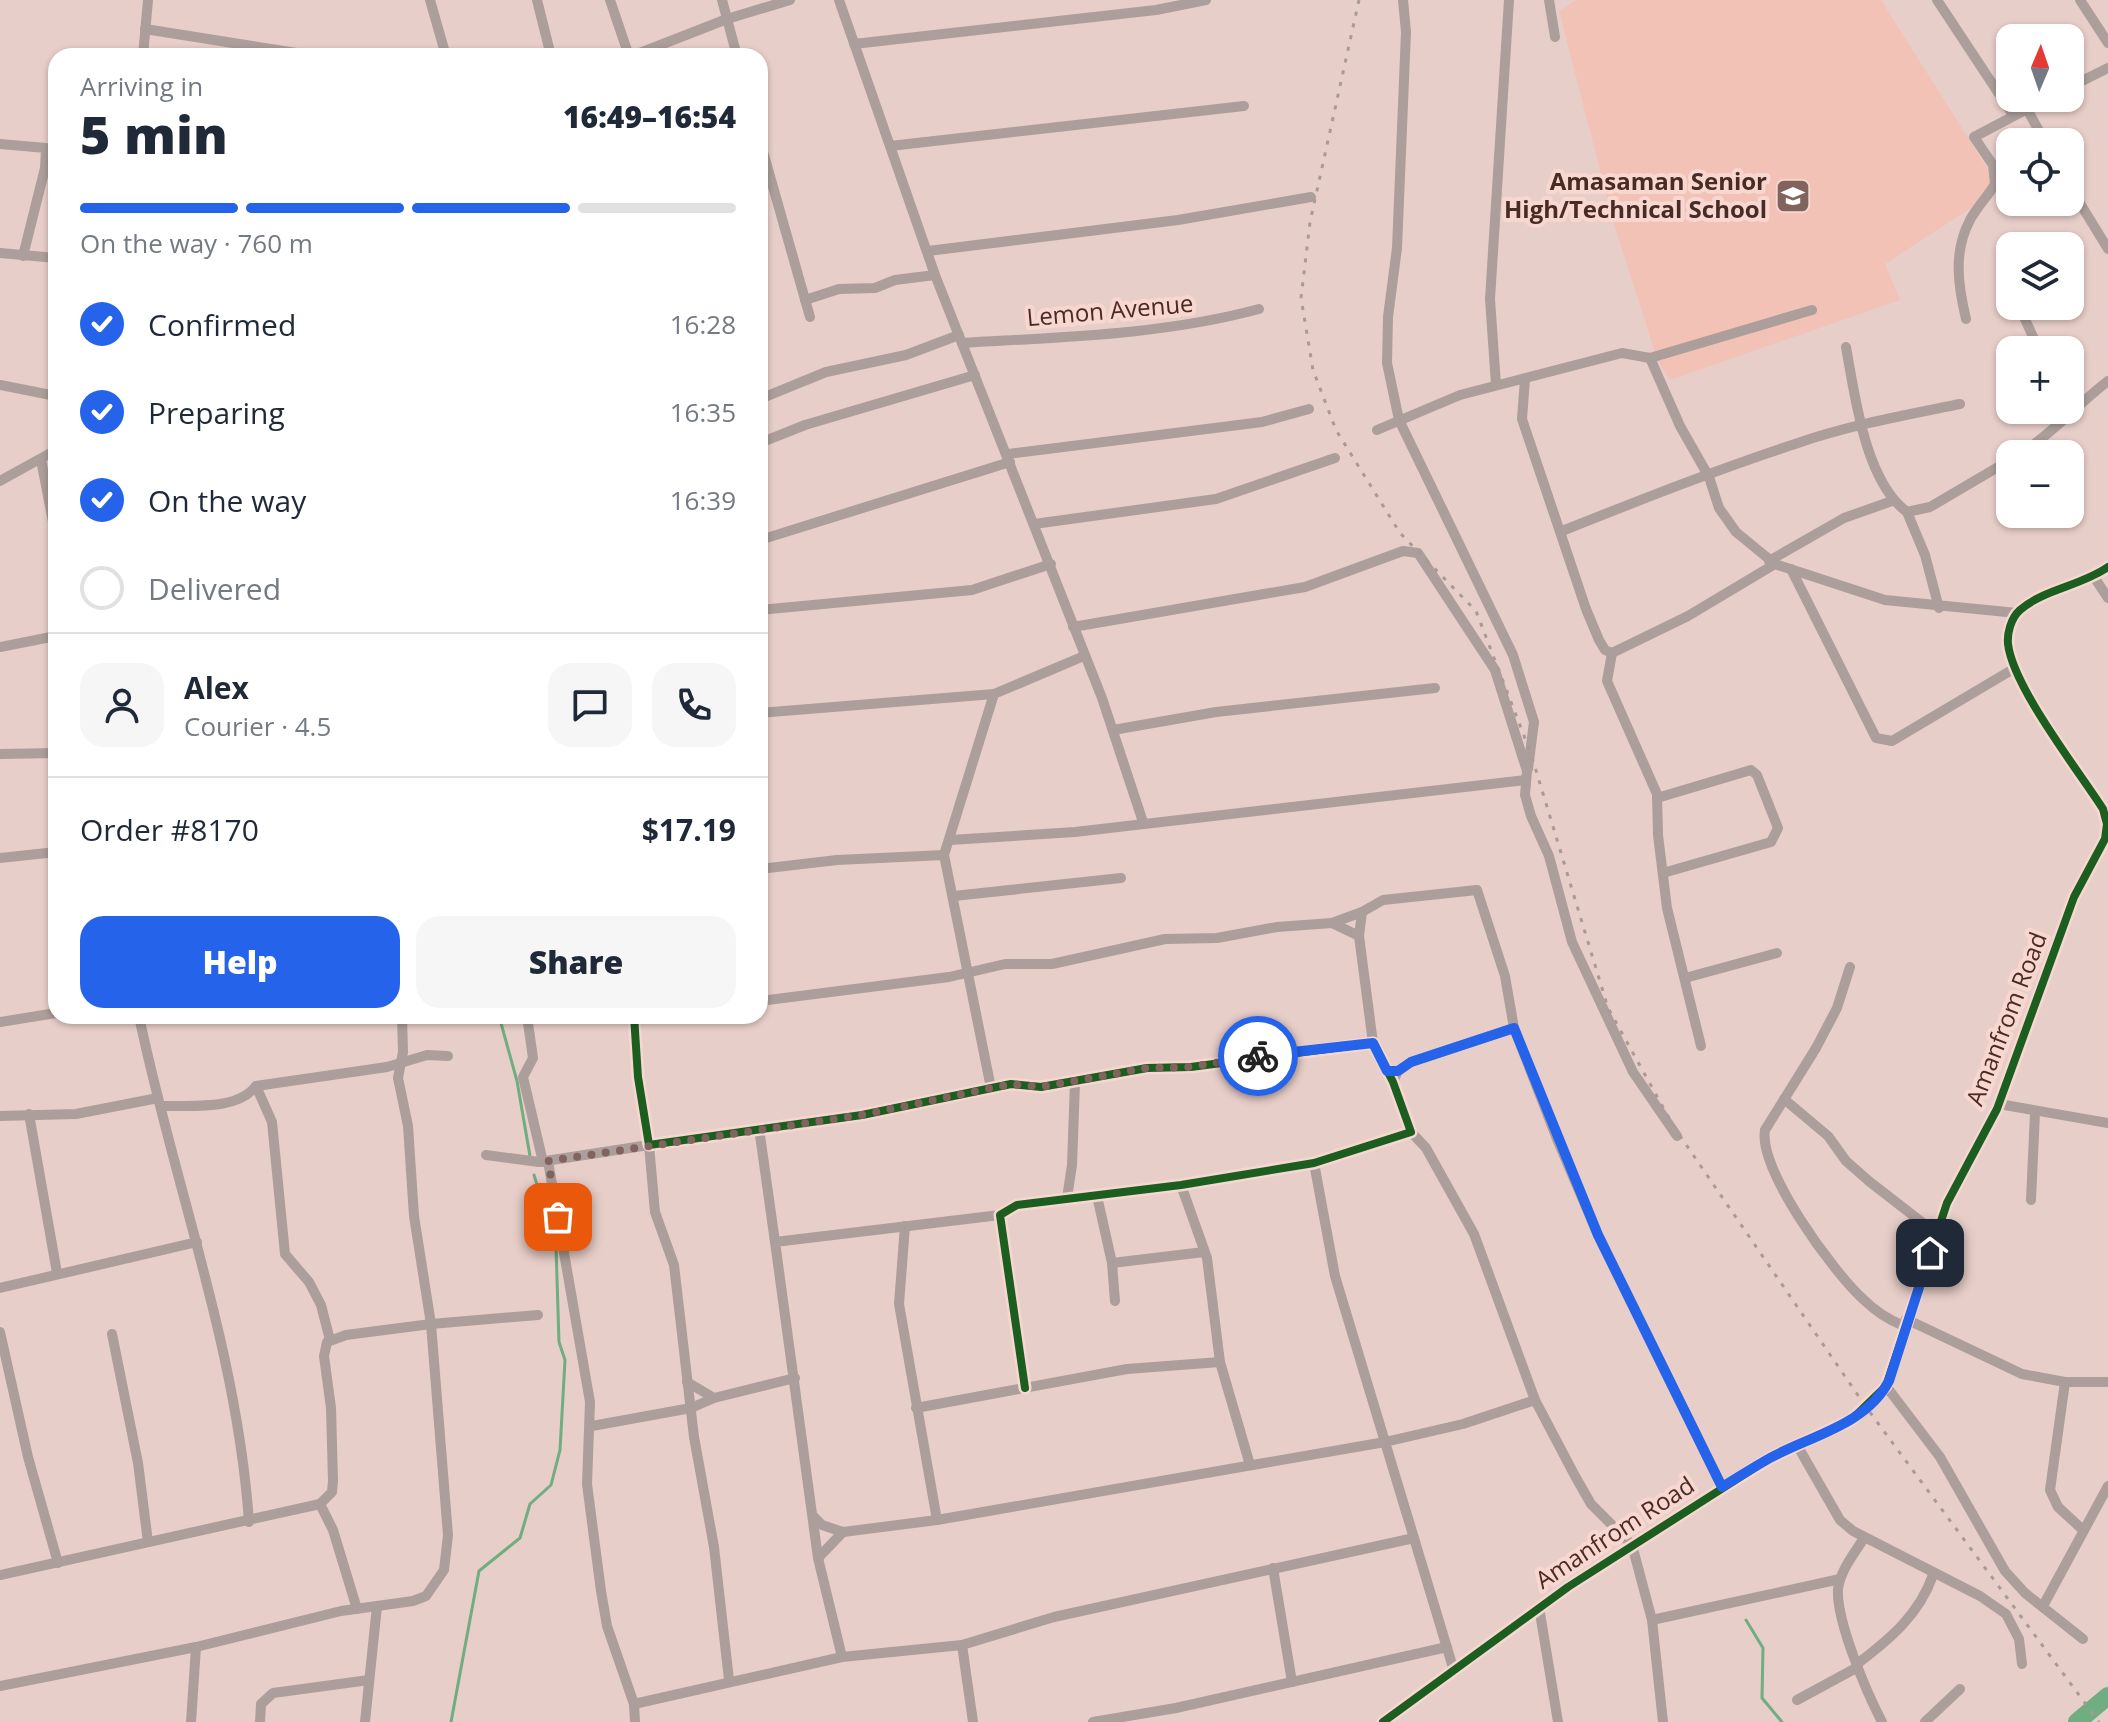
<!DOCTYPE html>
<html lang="en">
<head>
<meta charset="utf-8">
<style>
  :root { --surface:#fff; --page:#f6f6f7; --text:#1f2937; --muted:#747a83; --line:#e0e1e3; --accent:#2563eb }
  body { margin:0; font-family:"Open Sans",sans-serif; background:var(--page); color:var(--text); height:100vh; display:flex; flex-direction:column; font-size:30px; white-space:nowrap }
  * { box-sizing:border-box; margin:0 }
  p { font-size:26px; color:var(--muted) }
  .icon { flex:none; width:44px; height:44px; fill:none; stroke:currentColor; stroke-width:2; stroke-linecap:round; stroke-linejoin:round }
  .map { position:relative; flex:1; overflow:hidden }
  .panel { position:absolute; left:48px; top:48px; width:720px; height:976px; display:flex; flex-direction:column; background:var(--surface); border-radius:24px; box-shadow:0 2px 6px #0004 }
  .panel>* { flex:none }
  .needle { width:52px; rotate:2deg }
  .controls { position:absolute; left:1996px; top:24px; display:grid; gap:16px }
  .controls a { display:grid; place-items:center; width:88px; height:88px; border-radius:16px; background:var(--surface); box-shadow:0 2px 6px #0004; font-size:40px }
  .pin { position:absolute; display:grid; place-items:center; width:68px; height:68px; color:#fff; margin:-34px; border-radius:16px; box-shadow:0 4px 12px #0006 }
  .courier { position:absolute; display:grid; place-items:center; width:80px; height:80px; margin:-40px; border:6px solid #2563eb; border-radius:50%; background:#fff; color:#222; box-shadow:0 2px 10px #0007 }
  .headline em { font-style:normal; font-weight:800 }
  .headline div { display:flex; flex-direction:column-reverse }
  .headline { display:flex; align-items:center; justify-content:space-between; height:136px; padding:0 32px }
  h1 { font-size:52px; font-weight:800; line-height:60px }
  .bar { display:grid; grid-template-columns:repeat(4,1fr); gap:12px 8px; align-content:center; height:96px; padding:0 32px }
  .bar i { height:10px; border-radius:6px; background:var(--line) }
  .bar .selected { background:var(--accent) }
  .bar p { grid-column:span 4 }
  .line { display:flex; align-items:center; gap:20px; padding:0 32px; border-top:2px solid var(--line) }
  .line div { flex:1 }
  .round { display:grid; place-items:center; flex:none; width:84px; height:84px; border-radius:24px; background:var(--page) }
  ol { padding:0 32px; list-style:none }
  li { display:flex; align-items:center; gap:24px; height:88px }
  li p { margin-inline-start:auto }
  li .icon { padding:8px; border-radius:50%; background:var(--accent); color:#fff; stroke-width:4 }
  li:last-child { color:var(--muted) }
  li i { width:44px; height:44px; border:4px solid var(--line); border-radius:50% }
  .cta { display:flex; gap:16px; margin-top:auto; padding:16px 32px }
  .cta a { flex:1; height:92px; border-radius:24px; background:var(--accent); color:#fff; font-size:32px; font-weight:800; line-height:92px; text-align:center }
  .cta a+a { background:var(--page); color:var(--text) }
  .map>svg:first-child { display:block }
  .built { fill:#f2c2b7 }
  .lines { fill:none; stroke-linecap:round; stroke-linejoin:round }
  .stream { stroke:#70ad81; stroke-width:3 }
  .river { stroke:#70ad81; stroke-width:18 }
  .minor { stroke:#ac9e9b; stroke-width:10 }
  .rail { stroke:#aa9a97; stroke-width:3; stroke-dasharray:4 8; stroke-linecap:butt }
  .cycleway-casing { stroke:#f7d7d0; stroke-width:13 }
  .cycleway { stroke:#1b5e20; stroke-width:8 }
  .done { stroke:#81645e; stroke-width:8; stroke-dasharray:0 14.4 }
  .route { stroke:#2563eb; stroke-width:10 }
  .labels { text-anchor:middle; stroke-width:8; stroke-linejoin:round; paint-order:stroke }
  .poi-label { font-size:24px; font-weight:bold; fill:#492b25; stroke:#f7d7d0; text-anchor:end }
  .street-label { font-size:24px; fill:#492b25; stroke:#f7d7d0 }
</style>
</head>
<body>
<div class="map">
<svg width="2108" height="1722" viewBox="0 0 2108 1722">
  <rect width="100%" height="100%" fill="#e8cec9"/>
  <polygon class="built" points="1576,0 1881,0 1991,174 1990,184 1971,208 1885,264 1900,300 1670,380 1658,362 1613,221 1559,11"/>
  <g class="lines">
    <g class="stream">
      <polyline points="499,1016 517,1081 530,1156"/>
      <polyline points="1746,1620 1763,1648 1762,1698 1782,1722"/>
      <polyline points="451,1722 479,1571 520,1538 530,1504 551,1485 560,1450 565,1360 559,1342 556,1247 534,1175"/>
    </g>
    <polyline class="river" points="2077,1722 2108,1696"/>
    <g class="minor">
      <polyline points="430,0 446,56"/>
      <polyline points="537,0 551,56"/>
      <polyline points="610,0 629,56"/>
      <polyline points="722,0 737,56"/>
      <polyline points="839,0 935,275 1102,698 1143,822"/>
      <polyline points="1403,0 1406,32 1397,248 1388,317 1387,363 1399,420 1513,655 1534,722 1528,769"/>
      <polyline points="1549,0 1555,37"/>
      <polyline points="1937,0 2013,115"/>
      <polyline points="2080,0 2108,43"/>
      <polyline points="145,29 309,55"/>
      <polyline points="854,44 1156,10 1206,0"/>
      <polyline points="143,56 148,0"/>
      <polyline points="632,56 727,19 790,0"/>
      <polyline points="2070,87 2108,68"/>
      <polyline points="2027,109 2045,142"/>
      <polyline points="760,141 810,317"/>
      <polyline points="0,144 46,148 45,168 23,256"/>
      <polyline points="890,146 1244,106"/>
      <polyline points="2070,187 2108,249"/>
      <polyline points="928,251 1178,220 1311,197"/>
      <polyline points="0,253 56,258"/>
      <polyline points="805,300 839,289 875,288 895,280 935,275"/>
      <polyline points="2019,306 2039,350"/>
      <path d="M1966,319C1958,285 1953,252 1970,220C1977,207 1988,196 1995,184L1993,165L1974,137L2048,98"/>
      <path d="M962,343C1062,337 1162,335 1259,309"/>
      <path d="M1846,347C1855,396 1865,481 1907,512L1930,507L2010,460"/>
      <polyline points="1650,358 1680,426 1709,477 1719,508 1736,532 1775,564"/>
      <polyline points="1525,379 1522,419 1586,609 1599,640 1605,650 1612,653 1607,681 1657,794 1658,835 1667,908 1701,1046"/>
      <polyline points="0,385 56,396"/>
      <polyline points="1496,385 1490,299 1509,0"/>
      <polyline points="760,399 826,372 906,355 959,335"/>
      <polyline points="1377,430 1460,395 1622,353 1650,358 1812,310"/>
      <polyline points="760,443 805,425 975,375"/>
      <polyline points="1008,454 1262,422 1309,409"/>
      <path d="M2020,454C2052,434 2078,404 2108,381"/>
      <polyline points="41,460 56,537"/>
      <polyline points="0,481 56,450"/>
      <polyline points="1907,512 1925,555 1939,608"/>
      <polyline points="1034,524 1216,499 1335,458"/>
      <path d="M1562,531C1640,500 1718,469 1798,443C1850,425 1906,415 1960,404"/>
      <polyline points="760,540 1010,462"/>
      <polyline points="1769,561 1844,518 1892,501"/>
      <polyline points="1791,569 1876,738 1892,741 2015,668"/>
      <polyline points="2094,577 2108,598"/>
      <polyline points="760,610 972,590 1051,564"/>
      <polyline points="1073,627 1305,587 1403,551 1418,553 1495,670 1527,771 1525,795 1531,816 1549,856 1572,942 1633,1072 1677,1136"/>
      <polyline points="0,647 56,636"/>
      <polyline points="1612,653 1688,616 1775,564 1885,600 2017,613"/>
      <polyline points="760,713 994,694"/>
      <polyline points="1113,730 1216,712 1435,688"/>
      <polyline points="0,754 56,753"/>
      <polyline points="1657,798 1751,770 1757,775 1778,828 1771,842 1663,873"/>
      <polyline points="950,840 1075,832 1526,780"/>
      <polyline points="0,858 56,852"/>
      <polyline points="760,869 837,860 944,855"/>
      <polyline points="954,896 1121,878"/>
      <polyline points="1332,923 1362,912"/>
      <path d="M1850,967L1837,1008L1816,1048L1765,1130C1758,1169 1833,1272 1863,1299C1875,1311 1889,1320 1904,1326"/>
      <polyline points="1685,978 1777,953"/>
      <polyline points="760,1001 949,977 1005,964 1052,964 1165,939 1217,938 1277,927 1332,923 1359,936"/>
      <path d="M139,1016C174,1185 237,1348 249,1522"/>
      <polyline points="527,1016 533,1058 523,1077 543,1162"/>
      <polyline points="634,1016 638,1077 649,1145 862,1115 1011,1084 1041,1087 1147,1068 1191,1067 1373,1043 1393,1082 1411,1132 1314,1163 1181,1185 1017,1205 1000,1215 1025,1388"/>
      <polyline points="0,1022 56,1013"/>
      <polyline points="1373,1043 1359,936 1362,912 1383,900 1477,890 1505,976 1514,1028 1557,1139 1598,1235 1722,1487"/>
      <polyline points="1393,1082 1398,1071 1411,1062 1514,1028"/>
      <polyline points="256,1086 272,1122 285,1254 309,1282 321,1305 330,1340"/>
      <polyline points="991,1088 944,855 994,694 1084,656"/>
      <polyline points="1784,1099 1828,1136 1846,1161 1870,1182 1937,1234"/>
      <polyline points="1999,1104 2108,1123"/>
      <path d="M161,1106C190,1105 237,1111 256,1086L387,1067L427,1055L448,1056"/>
      <polyline points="29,1114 57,1273"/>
      <polyline points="0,1116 76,1114 158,1098"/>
      <polyline points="759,1128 775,1242"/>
      <polyline points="1411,1132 1426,1148 1474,1234 1535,1400 1575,1476 1591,1504 1632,1545 1652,1620 1663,1722"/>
      <polyline points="486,1155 539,1162 649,1145 655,1212 674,1265 694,1437 714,1547 729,1680"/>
      <polyline points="548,1161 590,1402 587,1484 601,1591 607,1626 634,1704 635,1722"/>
      <polyline points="1314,1163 1335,1276 1454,1671"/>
      <polyline points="1181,1185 1207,1258 1220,1362 1250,1465"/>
      <polyline points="1097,1196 1112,1263 1115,1301"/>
      <polyline points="1067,1198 1072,1165 1075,1083"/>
      <polyline points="2031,1200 2035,1113"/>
      <polyline points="905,1226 899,1304 937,1520"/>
      <polyline points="1112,1263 1204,1252"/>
      <polyline points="0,1288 197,1242"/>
      <polyline points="1906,1319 2022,1374 2065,1382 2108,1382"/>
      <polyline points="0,1332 28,1457 58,1563"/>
      <polyline points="112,1334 138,1463 148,1542"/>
      <polyline points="687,1382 714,1398"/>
      <polyline points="2065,1382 2050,1490 2058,1507 2083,1530"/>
      <polyline points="1886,1386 1940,1457 2005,1571 2025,1593 2083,1639"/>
      <polyline points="916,1408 1127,1369 1220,1362"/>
      <polyline points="592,1426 691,1408 714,1398 795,1378"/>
      <polyline points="1797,1445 1840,1520 1853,1531 1980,1596 2006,1614 2019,1639 2022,1664"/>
      <polyline points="320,1504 333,1530 357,1609"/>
      <polyline points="814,1517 822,1525 843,1532 937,1520 1385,1442 1463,1424 1535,1400"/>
      <path d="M1864,1538C1854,1554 1840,1571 1838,1589C1836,1621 1867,1693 1882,1722"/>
      <polyline points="818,1558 843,1532"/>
      <polyline points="1273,1568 1292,1682"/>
      <polyline points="0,1575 320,1504 332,1492 333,1481 331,1408 324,1356 327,1342 346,1335 431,1324 538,1315"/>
      <polyline points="2043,1606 2108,1486"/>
      <polyline points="1539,1607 1558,1722"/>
      <polyline points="1652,1620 1840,1579"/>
      <polyline points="962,1645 973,1722"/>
      <polyline points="842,1657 818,1558 775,1242 1000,1215"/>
      <path d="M1857,1664C1890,1639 1919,1615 1933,1575"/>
      <polyline points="0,1686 196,1647 341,1611 413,1601 426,1596 444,1570 448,1535 431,1324 414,1216 408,1126 398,1078 403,1052 402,1016"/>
      <polyline points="1797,1700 1858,1667"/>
      <polyline points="634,1704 842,1657 962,1645 1054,1617 1414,1538"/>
      <polyline points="191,1722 196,1647"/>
      <polyline points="260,1722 261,1704 273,1693 369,1680"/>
      <polyline points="365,1722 377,1606"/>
      <polyline points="1093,1722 1176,1708 1447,1647"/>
      <path d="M1383,1722L1568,1587L1770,1458L1851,1420L1886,1386L1947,1203L1997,1109L2074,897L2105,839L2107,824L2103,809C2078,770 2013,687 2008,644C2007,633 2011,618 2020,610C2044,589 2081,586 2108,567"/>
      <polyline points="1925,1722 1960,1689"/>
    </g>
    <polyline class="rail" points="1359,0 1310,222 1301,298 1313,370 1336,430 1400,533 1476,611 1531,754 1608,1008 1674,1127 1866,1407 2099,1722"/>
    <g class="cycleway-casing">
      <g id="cycleway">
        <polyline points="634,1016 638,1077 649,1145 862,1115 1011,1084 1041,1087 1147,1068 1191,1067 1373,1043 1393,1082 1411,1132 1314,1163 1181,1185 1017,1205 1000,1215 1025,1388"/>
        <path d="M1383,1722L1568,1587L1770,1458L1851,1420L1886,1386L1947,1203L1997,1109L2074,897L2105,839L2107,824L2103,809C2078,770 2013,687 2008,644C2007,633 2011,618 2020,610C2044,589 2081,586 2108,567"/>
      </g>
    </g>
    <use href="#cycleway" class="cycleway"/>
  </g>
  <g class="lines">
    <polyline class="done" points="558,1217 548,1161 862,1115 1011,1084 1041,1087 1147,1068 1191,1067 1258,1056"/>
    <path class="route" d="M1258,1056L1373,1043L1387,1071H1398L1411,1062L1514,1028L1598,1235L1722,1487C1738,1477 1754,1467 1770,1458C1810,1436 1866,1425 1889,1381L1930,1253"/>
  </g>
  <defs>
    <g id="school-square" transform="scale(1.8)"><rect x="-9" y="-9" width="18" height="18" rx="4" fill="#81645e" stroke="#f7d7d0"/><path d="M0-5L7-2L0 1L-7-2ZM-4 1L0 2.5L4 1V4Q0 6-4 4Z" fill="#fff"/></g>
  </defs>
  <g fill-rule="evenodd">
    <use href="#school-square" x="1793" y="196"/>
  </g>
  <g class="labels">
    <g class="poi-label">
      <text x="1767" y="190">Amasaman Senior<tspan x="1767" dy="28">High/Technical School</tspan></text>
    </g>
    <g class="street-label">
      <text transform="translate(1110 311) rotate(-5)" y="8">Lemon Avenue</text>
      <text transform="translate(2007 1019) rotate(-69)" y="8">Amanfrom Road</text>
      <text transform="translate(1615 1533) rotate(-33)" y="8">Amanfrom Road</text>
    </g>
  </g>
</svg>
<div class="controls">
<a><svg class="needle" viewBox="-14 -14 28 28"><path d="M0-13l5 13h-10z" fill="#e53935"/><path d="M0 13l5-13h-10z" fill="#747a83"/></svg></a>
<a><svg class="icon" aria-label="locate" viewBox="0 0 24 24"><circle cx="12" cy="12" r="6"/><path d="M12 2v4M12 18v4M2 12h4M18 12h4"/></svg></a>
<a><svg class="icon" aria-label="layers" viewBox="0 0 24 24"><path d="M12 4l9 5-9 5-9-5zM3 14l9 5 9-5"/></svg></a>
<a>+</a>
<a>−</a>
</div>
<div class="pin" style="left:558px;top:1217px;background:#ea580c"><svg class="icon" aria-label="bag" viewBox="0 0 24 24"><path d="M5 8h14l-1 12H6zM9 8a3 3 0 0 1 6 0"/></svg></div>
<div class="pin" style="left:1930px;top:1253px;background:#1f2937"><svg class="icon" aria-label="home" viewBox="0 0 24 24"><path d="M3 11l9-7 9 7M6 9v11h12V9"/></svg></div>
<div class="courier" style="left:1258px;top:1056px"><svg class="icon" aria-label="bike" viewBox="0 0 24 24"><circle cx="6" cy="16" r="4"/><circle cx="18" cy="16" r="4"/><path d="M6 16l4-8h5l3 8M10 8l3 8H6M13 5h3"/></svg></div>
<section class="panel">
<div class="headline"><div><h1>5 min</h1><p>Arriving in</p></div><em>16:49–16:54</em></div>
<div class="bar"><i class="selected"></i><i class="selected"></i><i class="selected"></i><i></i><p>On the way · 760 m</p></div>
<ol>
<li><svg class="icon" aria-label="check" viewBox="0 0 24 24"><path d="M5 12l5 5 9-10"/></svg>Confirmed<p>16:28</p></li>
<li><svg class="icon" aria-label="check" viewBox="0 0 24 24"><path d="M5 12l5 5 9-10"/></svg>Preparing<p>16:35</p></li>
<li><svg class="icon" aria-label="check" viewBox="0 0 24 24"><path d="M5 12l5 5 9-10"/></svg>On the way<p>16:39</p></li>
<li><i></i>Delivered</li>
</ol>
<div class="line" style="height:144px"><a class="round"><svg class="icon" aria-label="person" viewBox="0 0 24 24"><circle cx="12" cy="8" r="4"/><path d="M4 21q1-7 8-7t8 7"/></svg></a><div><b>Alex</b><p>Courier · 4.5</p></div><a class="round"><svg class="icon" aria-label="chat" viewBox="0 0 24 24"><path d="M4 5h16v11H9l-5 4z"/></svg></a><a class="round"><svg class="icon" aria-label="phone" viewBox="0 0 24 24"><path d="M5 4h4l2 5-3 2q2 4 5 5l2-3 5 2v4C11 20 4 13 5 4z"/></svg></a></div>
<div class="line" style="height:104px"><div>Order #8170</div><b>$17.19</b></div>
<div class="cta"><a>Help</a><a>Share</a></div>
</section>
</div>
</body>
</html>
